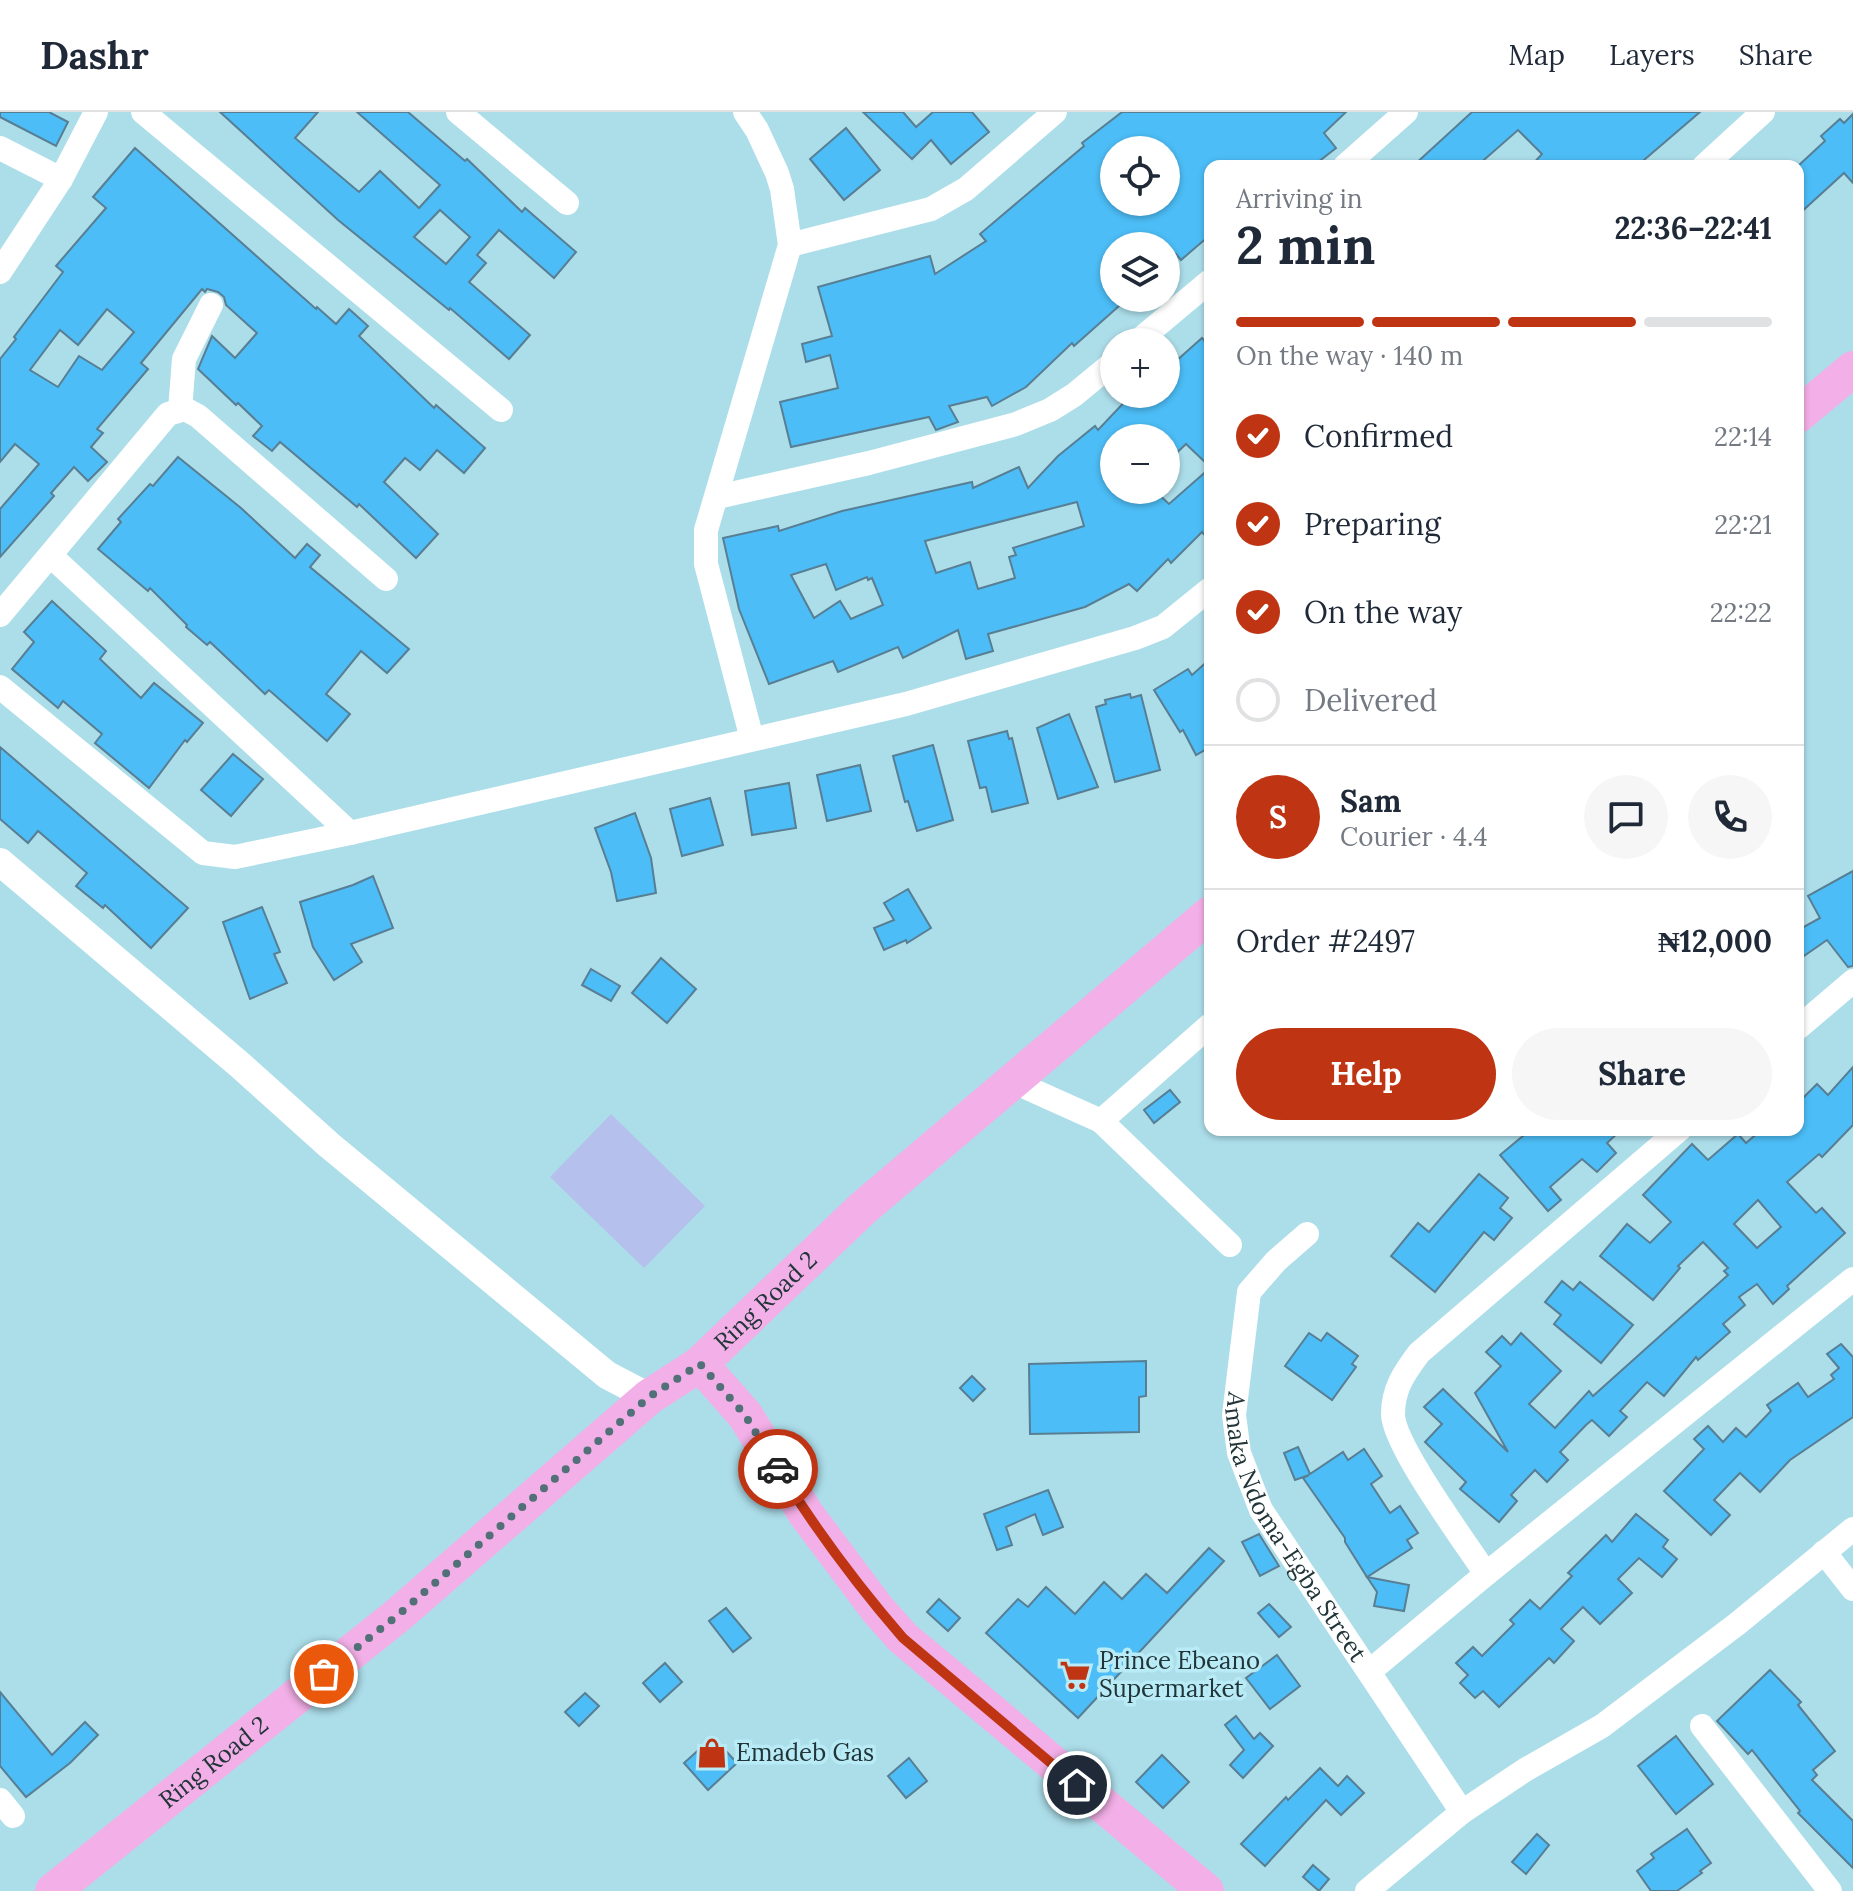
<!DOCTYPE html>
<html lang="en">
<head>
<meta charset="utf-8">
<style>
  :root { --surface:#fff; --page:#f6f6f7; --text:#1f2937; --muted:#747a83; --line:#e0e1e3; --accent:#bf3513 }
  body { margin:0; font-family:Lora,serif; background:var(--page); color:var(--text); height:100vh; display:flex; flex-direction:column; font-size:30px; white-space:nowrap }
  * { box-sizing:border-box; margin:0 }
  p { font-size:26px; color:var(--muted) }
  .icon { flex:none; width:44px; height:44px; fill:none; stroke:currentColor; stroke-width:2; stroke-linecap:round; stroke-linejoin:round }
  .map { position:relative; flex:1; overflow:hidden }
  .panel { position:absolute; left:1204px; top:48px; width:600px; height:976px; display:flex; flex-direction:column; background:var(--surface); border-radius:16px; box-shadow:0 2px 6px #0004 }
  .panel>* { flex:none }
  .fabs { position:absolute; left:1100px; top:24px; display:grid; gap:16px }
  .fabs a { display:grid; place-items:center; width:80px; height:80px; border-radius:50%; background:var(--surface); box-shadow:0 2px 6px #0004; font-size:40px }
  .pin { position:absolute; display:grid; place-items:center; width:68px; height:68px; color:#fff; margin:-34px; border:4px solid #fff; border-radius:50%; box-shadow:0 2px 8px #0007 }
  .courier { position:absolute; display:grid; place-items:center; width:80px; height:80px; margin:-40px; border:6px solid #bf3513; border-radius:50%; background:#fff; color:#222; box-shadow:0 2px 10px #0007 }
  .overview em { font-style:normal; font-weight:700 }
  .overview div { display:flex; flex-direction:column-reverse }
  .overview { display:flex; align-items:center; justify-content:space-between; height:136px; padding:0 32px }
  h1 { font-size:52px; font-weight:700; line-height:60px }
  .bar { display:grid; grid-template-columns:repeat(4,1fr); gap:12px 8px; align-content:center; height:96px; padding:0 32px }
  .bar i { height:10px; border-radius:6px; background:var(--line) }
  .bar .selected { background:var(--accent) }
  .bar p { grid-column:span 4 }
  .line { display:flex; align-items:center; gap:20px; padding:0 32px; border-top:2px solid var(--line) }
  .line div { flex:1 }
  .round { display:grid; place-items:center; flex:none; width:84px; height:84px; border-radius:42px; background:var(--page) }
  ol { padding:0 32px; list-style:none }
  li { display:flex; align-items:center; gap:24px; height:88px }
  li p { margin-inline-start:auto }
  li .icon { padding:8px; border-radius:50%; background:var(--accent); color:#fff; stroke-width:4 }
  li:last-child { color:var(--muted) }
  li i { width:44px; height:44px; border:4px solid var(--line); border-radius:50% }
  .cta { display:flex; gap:16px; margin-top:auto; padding:16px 32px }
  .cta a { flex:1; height:92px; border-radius:48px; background:var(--accent); color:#fff; font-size:32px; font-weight:700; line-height:92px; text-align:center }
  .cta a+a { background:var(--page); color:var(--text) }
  header { display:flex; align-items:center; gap:48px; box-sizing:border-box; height:112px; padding:0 40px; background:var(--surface); border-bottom:2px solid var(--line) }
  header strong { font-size:38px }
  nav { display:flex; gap:44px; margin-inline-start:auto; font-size:28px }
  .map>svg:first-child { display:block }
  .green { fill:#b5c0ed }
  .building { fill:#4cbdf6; stroke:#587e93; stroke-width:2; fill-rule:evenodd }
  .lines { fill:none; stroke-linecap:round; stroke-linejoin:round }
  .minor { stroke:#fff; stroke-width:24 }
  .tertiary { stroke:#fff; stroke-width:28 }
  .primary { stroke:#f3afe7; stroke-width:36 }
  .done { stroke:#527077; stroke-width:8; stroke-dasharray:0 14.4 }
  .route { stroke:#bf3513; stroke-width:10 }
  .labels { text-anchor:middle; stroke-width:7; stroke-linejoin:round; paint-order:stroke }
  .street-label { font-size:24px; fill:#213539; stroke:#b9ebf7 }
  .poi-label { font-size:24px; fill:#213539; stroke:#b9ebf7; text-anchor:start }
</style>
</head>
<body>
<header>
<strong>Dashr</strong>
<nav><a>Map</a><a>Layers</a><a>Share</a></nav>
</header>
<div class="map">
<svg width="1853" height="1779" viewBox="0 0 1853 1779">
  <rect width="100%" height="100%" fill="#acdeea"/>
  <polygon class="green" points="611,1002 705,1094 644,1156 550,1065"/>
  <g class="building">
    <polygon points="0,0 49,0 68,10 56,34 0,5"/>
    <path d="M220,0H318L295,26L359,80L380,59L419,96L440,73L357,0H408L465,49L467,47L522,100L525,96L576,140L554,166L499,118L477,143L486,151L469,170L530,223L509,247L450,196L449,198L338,108ZM440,98L470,125L446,152L414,125Z"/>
    <polygon points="863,0 903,0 916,15 933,0 972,0 989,20 951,52 931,28 912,47"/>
    <path d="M1122,0H1346L1324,21L1336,36L1313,54H1210V123L1181,148L1176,142L1166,152V134H1114V186H1128L1074,234L1072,231L1026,275L992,294L987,285L949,294L958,310L936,318L929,305L791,335L780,290L838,276L830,243L806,250L802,232L832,224L818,175L930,144L935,162L986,129L980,122L1084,34L1082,31ZM1114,38H1166V90H1114Z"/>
    <polygon points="1472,0 1700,0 1637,54 1531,54 1542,42 1518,18 1477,54 1413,54"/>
    <polygon points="1853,2 1853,71 1844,61 1798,103 1798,54 1825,29 1821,24 1840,7 1844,11"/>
    <polygon points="846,16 880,58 844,88 810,47"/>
    <path d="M135,36L316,197L317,195L336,212L349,197L368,214L359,224L434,296L436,293L485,336L464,361L437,338L420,358L405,346L384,370L438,422L416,446L359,392L357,395L280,330L272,339L253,324L262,314L238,291L236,293L198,257L212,224L235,246L257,221L226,193L224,185L218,180L207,177L205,180L202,177L141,251L148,257L97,317L103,321L91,335L107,350L88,369L74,355L51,381L54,384L0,445V397L39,352L15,332L0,350V247L16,227L14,225L63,160L56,154L106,96L93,85ZM107,197L134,220L102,258L79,244L58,275L30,258L60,218L78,233Z"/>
    <path d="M1202,226L1210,235V355L1186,332L1166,351V326H1114V378H1154L1169,392L1210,356V429L1202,420L1171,451L1168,447L1137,479L1129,472L1085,495L988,522L993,539L966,547L958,518L903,546L898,535L838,560L833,549L769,572L739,497L723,426L778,414L779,419L842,399L972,370L973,376L1019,355L1028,376L1058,344L1095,314L1098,318L1132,282H1166V258ZM1077,390L1084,414L1013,436L1016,443L1009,445L1015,466L978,477L970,450L936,461L925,429ZM826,452L836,478L867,465L868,468L872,466L883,493L851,507L840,489L814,506L791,463Z"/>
    <polygon points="178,345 241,396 295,446 307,432 320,443 310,455 409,537 387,561 361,539 326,582 350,602 327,629 269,578 265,582 210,530 207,533 186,515 187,513 150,476 148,479 98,437 121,410 118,407 150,372 153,374"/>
    <polygon points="52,489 106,539 100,547 141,586 154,571 203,611 187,630 185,628 149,676 95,631 102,622 63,589 58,596 12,557 34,530 24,520"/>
    <polygon points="1210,547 1210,635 1196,643 1183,618 1180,620 1154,578 1188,557 1192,563"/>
    <polygon points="1130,582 1131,586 1141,583 1160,658 1115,670 1096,595 1106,592 1105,588"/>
    <polygon points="1069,602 1098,675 1058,687 1037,616"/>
    <polygon points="1007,619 1009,627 1012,626 1028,691 992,700 986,675 980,676 968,629"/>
    <polygon points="933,633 953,708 917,719 908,689 905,690 893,644"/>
    <polygon points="0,635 188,796 151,836 105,793 103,796 76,774 87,761 38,719 28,731 0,707"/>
    <polygon points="233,642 263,667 231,704 201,678"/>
    <polygon points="860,653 871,699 827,709 817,663"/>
    <polygon points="789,671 796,716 752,723 745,679"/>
    <polygon points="710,686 723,733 682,744 670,697"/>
    <polygon points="635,701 651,746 656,781 617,789 611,760 595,716"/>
    <polygon points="1853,759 1853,854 1848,855 1827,828 1798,848 1798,818 1820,806 1808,784"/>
    <polygon points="373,764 393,816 351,832 362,850 334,868 313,835 300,790 353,773"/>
    <polygon points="908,777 931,816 907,831 906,828 884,838 874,816 894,808 884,791"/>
    <polygon points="262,795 280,840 274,842 287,871 250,887 223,810"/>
    <polygon points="661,846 696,877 667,911 632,881"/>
    <polygon points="591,857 620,874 611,889 582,873"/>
    <path d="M1853,955V1013L1822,1045L1819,1042L1787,1070L1816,1101L1822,1096L1845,1121L1787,1174L1789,1177L1773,1192L1757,1172L1739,1185L1745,1193L1723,1212L1730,1220L1698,1248L1696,1245L1664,1284L1647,1270L1620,1299L1627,1305L1609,1324L1592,1308L1586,1313L1560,1340L1568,1348L1547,1370L1535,1358L1511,1383L1517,1389L1499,1410L1460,1377L1466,1370L1425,1330L1442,1312L1424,1295L1443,1277L1508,1340L1475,1281L1501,1254L1486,1240L1502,1224L1511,1233L1521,1221L1561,1259L1529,1292L1555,1316L1589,1279L1593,1284L1728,1163L1724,1159L1728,1156L1703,1130L1678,1154L1680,1156L1653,1188L1600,1144L1627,1112L1650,1131L1671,1110L1643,1083L1692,1032L1708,1048L1738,1022L1746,1031L1761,1018H1798V991L1817,972L1828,983ZM1758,1088L1781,1115L1757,1136L1734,1112Z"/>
    <polygon points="1170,978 1180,990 1154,1011 1144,998"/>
    <polygon points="1530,1018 1621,1018 1607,1031 1616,1041 1597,1060 1582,1047 1550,1075 1561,1088 1548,1099 1500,1043"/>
    <polygon points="1479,1062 1508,1086 1500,1096 1512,1106 1494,1128 1484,1120 1435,1180 1391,1144 1418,1111 1429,1120"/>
    <polygon points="1562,1169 1573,1178 1580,1170 1633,1213 1601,1251 1554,1212 1561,1203 1545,1190"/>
    <polygon points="1309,1221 1321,1229 1327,1221 1358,1244 1352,1252 1356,1255 1332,1288 1285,1254"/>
    <polygon points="1841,1232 1853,1245 1853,1305 1790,1348 1760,1380 1740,1361 1714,1388 1730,1403 1711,1423 1664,1379 1704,1337 1694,1327 1708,1314 1723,1330 1736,1316 1746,1325 1771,1299 1767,1293 1798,1271 1808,1285 1834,1267 1831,1263 1839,1256 1827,1242"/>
    <polygon points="1146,1249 1146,1284 1139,1285 1139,1320 1030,1322 1029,1252"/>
    <polygon points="972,1264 985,1277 973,1289 960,1276"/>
    <polygon points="1298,1335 1310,1362 1343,1340 1348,1348 1364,1337 1382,1364 1371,1372 1390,1401 1400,1394 1418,1421 1407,1428 1412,1436 1367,1465 1345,1430 1345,1426 1303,1366 1309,1363 1295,1368 1284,1341"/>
    <polygon points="1048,1378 1063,1415 1043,1423 1035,1402 1006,1415 1012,1433 997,1438 984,1402"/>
    <polygon points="1636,1402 1668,1428 1663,1435 1677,1447 1662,1465 1639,1446 1618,1467 1632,1481 1600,1512 1583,1495 1561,1517 1574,1529 1554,1551 1549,1546 1499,1595 1483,1579 1475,1586 1460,1571 1468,1563 1456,1551 1473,1535 1482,1544 1514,1512 1510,1508 1530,1488 1540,1497 1572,1464 1568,1461 1606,1423 1612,1430"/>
    <polygon points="1259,1422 1279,1454 1260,1464 1242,1430"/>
    <polygon points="1209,1436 1224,1449 1078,1606 986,1521 1018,1487 1028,1495 1046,1475 1075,1502 1104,1470 1122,1487 1146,1462 1167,1481"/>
    <polygon points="1367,1465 1409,1473 1404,1499 1374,1494 1377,1480"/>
    <polygon points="939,1487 960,1506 948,1519 927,1500"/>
    <polygon points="1269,1492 1291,1515 1279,1525 1258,1501"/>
    <polygon points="726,1496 751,1526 733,1540 709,1509"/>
    <polygon points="1277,1543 1300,1574 1270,1597 1246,1566"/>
    <polygon points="665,1551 682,1570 660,1590 643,1571"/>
    <polygon points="1770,1558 1801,1590 1798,1593 1835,1639 1813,1658 1817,1663 1812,1668 1853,1709 1853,1756 1798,1701 1800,1699 1752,1638 1748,1642 1717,1609"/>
    <polygon points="0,1580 52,1643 85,1610 98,1623 70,1651 26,1685 0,1654"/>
    <polygon points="585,1581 599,1594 579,1614 565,1600"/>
    <polygon points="1236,1604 1254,1627 1260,1621 1273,1634 1243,1666 1230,1653 1244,1638 1225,1613"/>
    <polygon points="1676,1624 1713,1672 1676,1702 1638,1654"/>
    <polygon points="713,1625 737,1651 708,1678 684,1651"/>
    <polygon points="1162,1643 1189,1670 1163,1696 1136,1670"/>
    <polygon points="909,1646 927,1669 906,1686 888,1664"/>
    <polygon points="1320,1656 1338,1674 1347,1664 1364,1681 1341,1703 1326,1688 1265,1754 1241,1732 1286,1685 1288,1688"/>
    <polygon points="1687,1717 1711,1751 1700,1759 1702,1761 1677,1779 1651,1779 1637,1759 1654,1746 1651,1742"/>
    <polygon points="1537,1722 1549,1733 1526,1762 1512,1750"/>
    <polygon points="1313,1753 1329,1767 1319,1779 1303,1765"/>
  </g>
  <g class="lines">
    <g class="minor">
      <polyline points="143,0 501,298"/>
      <polyline points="458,0 567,91"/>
      <polyline points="745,0 757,18 777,61 782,77 790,133 706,418 706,452 752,627"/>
      <polyline points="0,36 61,67"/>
      <polyline points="1345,54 1406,0"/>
      <polyline points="1704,54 1763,0"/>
      <polyline points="790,133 931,97 966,77 1055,0"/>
      <polyline points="0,160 61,67 96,0"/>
      <polyline points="1137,230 1210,169"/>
      <polyline points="180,298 184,247 211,193"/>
      <polyline points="717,385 869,351 1016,312 1050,298 1074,283 1114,250"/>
      <polyline points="51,444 350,721"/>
      <polyline points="0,503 168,302 185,297 198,304 386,467"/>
      <polyline points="0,575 203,741 235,745 350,721 906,592 1135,526 1163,515 1210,477"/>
      <polyline points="1798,916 1853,869"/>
      <polyline points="1014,970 1101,1009 1230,1133"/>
      <polyline points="1101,1009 1210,913"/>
      <path id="s1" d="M1307,1122L1276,1149L1249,1180L1234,1303L1239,1341L1261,1398L1462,1700"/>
      <polyline points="1824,1440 1853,1477"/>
      <path d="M1486,1462C1466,1431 1393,1333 1393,1302C1393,1277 1404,1261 1419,1241L1679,1018"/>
      <polyline points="1370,1559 1486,1462 1853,1167"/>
      <polyline points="1702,1614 1830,1779"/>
      <polyline points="0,1688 13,1704"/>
      <polyline points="1367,1779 1462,1700 1525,1658 1602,1614 1737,1512 1853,1417"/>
    </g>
    <polyline class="tertiary" points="0,750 240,953 329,1033 607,1263 649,1285"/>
    <g class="primary">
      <polyline points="1798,303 1853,257"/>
      <polyline points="700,1252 745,1303 806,1402 878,1498 903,1526 1206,1779"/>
      <path id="s2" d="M53,1779L398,1503L649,1285L700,1252L862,1097L1210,802"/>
    </g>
  </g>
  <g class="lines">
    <polyline class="done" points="324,1562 398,1503 649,1285 700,1252 745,1303 778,1357"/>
    <path class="route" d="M778,1357C815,1416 857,1473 903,1526L1077,1673"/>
  </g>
  <defs>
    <g id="supermarket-bare" transform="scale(2.4)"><path d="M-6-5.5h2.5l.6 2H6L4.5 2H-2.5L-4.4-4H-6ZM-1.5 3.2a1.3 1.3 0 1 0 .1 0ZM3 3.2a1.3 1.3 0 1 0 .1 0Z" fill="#bf3513" stroke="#b9ebf7" stroke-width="2.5" paint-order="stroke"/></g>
    <g id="shop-bare" transform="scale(2.4)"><path d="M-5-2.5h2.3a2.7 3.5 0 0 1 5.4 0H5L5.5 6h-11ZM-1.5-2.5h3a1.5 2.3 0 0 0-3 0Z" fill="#bf3513" stroke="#b9ebf7" stroke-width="2.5" paint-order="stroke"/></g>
  </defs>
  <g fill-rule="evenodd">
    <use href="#supermarket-bare" x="1075" y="1563"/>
    <use href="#shop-bare" x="712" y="1641"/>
  </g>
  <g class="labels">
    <g class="street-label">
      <text dy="8" stroke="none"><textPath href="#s2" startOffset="926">Ring Road 2</textPath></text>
      <text dy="8" stroke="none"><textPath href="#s1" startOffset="334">Amaka Ndoma-Egba Street</textPath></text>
      <text dy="8" stroke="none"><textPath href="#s2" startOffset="206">Ring Road 2</textPath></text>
    </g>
    <g class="poi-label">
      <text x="1099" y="1557">Prince Ebeano<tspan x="1099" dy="28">Supermarket</tspan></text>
      <text x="736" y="1649">Emadeb Gas</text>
    </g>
  </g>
</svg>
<div class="fabs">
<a><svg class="icon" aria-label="locate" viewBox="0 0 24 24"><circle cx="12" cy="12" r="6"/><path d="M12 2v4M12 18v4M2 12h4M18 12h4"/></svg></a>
<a><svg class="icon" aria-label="layers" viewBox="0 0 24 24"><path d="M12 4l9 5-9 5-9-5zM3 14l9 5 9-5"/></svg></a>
<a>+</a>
<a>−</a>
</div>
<div class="pin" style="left:324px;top:1562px;background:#ea580c"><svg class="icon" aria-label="bag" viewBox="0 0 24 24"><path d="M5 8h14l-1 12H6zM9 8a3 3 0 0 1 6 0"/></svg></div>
<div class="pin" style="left:1077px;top:1673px;background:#1f2937"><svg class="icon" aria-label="home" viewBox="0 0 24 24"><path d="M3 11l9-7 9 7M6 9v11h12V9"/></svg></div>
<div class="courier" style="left:778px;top:1357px"><svg class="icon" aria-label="car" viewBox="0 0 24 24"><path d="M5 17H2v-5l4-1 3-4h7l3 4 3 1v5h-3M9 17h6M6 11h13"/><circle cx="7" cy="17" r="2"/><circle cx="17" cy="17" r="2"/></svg></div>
<section class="panel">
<div class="overview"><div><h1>2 min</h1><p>Arriving in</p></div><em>22:36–22:41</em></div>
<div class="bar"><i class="selected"></i><i class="selected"></i><i class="selected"></i><i></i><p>On the way · 140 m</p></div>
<ol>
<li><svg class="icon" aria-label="check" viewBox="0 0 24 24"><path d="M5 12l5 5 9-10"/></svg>Confirmed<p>22:14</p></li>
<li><svg class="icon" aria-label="check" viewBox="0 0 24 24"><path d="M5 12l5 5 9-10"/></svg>Preparing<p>22:21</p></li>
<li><svg class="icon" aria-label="check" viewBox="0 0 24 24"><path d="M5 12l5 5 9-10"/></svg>On the way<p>22:22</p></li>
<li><i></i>Delivered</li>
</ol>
<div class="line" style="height:144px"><b class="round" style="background:var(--accent);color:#fff">S</b><div><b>Sam</b><p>Courier · 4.4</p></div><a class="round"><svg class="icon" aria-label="chat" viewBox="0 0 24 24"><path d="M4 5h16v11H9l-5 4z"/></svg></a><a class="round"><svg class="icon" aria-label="phone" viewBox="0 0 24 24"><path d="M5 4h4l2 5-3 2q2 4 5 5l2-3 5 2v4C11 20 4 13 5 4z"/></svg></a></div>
<div class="line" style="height:104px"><div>Order #2497</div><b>₦12,000</b></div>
<div class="cta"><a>Help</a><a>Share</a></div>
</section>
</div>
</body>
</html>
